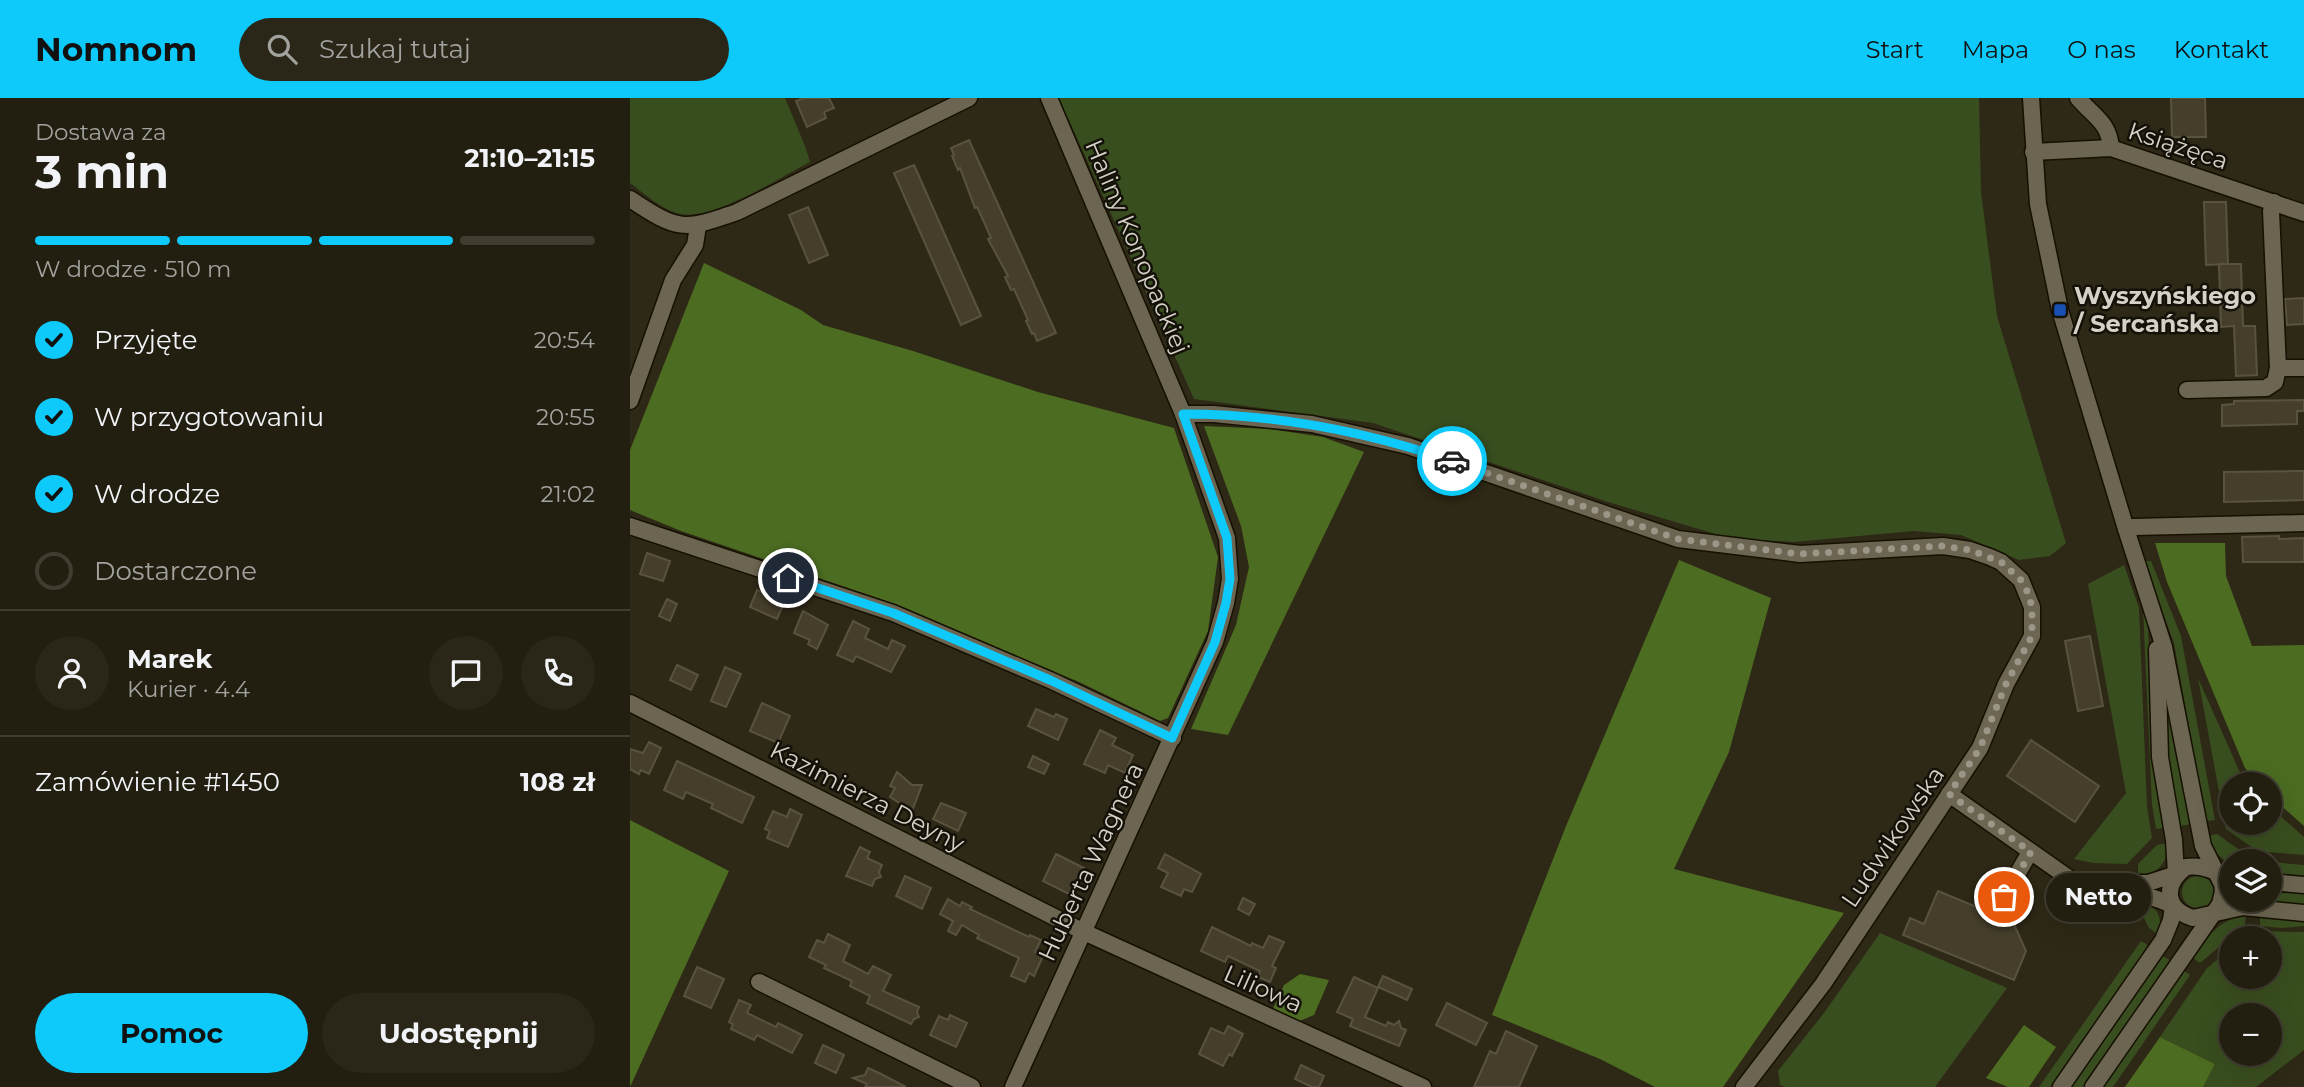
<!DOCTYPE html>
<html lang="pl">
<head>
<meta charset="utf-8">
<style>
  :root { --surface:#221e10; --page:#2a2719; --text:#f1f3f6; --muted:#a2a29f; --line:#3f3c30; --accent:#0ecafa }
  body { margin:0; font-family:Montserrat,sans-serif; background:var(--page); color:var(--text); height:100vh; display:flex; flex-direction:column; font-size:26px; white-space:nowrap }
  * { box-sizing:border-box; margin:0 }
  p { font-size:23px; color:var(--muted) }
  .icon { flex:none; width:38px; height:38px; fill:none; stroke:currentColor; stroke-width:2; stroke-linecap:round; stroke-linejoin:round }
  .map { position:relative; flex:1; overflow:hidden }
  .side { display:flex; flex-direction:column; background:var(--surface); width:630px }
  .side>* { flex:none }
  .controls { position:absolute; left:1589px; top:674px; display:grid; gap:14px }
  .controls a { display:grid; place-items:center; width:63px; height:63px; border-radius:50%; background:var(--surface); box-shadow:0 7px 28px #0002,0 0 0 2px var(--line); font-size:35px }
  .pin { position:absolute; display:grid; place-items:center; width:60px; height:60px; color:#fff; margin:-30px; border:4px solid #fff; border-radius:50%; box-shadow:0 2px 7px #0007 }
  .courier { position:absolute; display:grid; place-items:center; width:70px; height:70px; margin:-35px; border:5px solid #0ecafa; border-radius:50%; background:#fff; color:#222; box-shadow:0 2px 9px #0007 }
  .bubble { position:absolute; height:49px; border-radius:24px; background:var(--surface); box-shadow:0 7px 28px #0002,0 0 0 2px var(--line); font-size:23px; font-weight:700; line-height:49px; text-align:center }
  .summary em { font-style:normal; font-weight:700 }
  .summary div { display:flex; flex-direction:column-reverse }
  .summary { display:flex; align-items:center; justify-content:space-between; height:119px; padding:0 35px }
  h1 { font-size:46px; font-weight:700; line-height:52px }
  .bar { display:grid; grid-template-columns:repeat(4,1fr); gap:10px 7px; align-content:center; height:84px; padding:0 35px }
  .bar i { height:9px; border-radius:5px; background:var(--line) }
  .bar .on { background:var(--accent) }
  .bar p { grid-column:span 4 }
  .line { display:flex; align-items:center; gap:18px; padding:0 35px; border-top:2px solid var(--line) }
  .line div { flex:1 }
  .round { display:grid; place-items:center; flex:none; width:74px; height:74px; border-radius:37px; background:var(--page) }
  ol { padding:0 35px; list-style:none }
  li { display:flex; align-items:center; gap:21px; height:77px }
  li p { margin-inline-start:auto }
  li .icon { padding:7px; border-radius:50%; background:var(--accent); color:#111; stroke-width:4 }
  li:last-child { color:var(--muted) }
  li i { width:38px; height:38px; border:4px solid var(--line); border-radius:50% }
  .cta { display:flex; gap:14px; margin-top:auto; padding:14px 35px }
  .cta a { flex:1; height:80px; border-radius:42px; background:var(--accent); color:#111; font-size:28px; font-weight:700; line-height:80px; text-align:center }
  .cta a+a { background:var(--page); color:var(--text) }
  header { display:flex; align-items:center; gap:42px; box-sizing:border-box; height:98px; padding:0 35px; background:var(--accent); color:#111 }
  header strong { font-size:33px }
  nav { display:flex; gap:38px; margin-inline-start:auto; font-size:24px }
  .search { width:490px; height:63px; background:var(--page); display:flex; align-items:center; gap:18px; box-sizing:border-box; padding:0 24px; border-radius:38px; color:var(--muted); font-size:26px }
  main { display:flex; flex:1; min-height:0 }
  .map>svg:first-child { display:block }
  .green { fill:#394e1f; fill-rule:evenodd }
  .forest { fill:#4c6c21 }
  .building { fill:#453e2b; stroke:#59523f; stroke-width:2 }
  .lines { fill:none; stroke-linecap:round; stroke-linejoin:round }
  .minor-casing { stroke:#161002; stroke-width:19 }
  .minor { stroke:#6c6551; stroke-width:16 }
  .done { stroke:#9b9688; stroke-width:7; stroke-dasharray:0 12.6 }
  .route { stroke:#0ecafa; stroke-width:9 }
  .transit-dot { fill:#1a4fb4; stroke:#141109; stroke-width:2.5 }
  .labels { text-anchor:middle; stroke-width:5; stroke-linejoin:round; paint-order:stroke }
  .street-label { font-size:24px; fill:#d5d1c6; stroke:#141109 }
  .poi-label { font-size:24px; font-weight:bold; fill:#d5d1c6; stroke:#141109; text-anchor:start }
</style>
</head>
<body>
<header>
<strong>Nomnom</strong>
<div class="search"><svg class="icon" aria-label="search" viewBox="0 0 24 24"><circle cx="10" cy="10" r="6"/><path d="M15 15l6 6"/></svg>Szukaj tutaj</div>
<nav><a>Start</a><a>Mapa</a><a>O nas</a><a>Kontakt</a></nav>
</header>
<main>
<section class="side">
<div class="summary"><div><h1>3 min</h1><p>Dostawa za</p></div><em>21:10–21:15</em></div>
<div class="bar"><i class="on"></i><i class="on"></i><i class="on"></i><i></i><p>W drodze · 510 m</p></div>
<ol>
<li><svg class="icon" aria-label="check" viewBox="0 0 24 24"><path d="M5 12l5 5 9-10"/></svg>Przyjęte<p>20:54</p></li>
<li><svg class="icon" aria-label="check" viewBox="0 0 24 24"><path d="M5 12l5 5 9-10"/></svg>W przygotowaniu<p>20:55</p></li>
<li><svg class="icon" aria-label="check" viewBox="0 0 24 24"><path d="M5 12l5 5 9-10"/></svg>W drodze<p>21:02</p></li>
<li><i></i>Dostarczone</li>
</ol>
<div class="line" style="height:126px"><a class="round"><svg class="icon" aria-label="person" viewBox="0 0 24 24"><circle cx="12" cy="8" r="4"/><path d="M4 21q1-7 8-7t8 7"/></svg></a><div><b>Marek</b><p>Kurier · 4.4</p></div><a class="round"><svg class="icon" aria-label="chat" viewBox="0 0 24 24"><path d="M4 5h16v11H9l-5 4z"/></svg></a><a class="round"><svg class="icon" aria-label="phone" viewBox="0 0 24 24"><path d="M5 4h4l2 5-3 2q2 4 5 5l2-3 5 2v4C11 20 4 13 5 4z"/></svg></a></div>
<div class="line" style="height:91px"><div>Zamówienie #1450</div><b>108 zł</b></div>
<div class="cta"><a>Pomoc</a><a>Udostępnij</a></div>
</section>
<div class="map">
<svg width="1674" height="989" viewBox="0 0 1674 989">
  <rect width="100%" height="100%" fill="#2e2816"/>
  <g class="green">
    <path d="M0,0H155L175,48L180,64C149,80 83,123 50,116C32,112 15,96 0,85Z"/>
    <polygon points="429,0 1349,0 1351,94 1367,218 1436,445 1420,458 1389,462 1331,437 1284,433 1164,444 1099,440 978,404 743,325 564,301"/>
    <polygon points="1514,463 1521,463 1551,538 1585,722 1576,723 1544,545"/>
    <polygon points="1494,467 1509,510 1517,709 1522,740 1497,766 1463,765 1444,761 1496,695 1458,486"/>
    <polygon points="1513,510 1518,530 1524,674 1535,730 1526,731 1522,707"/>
    <polygon points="1568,580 1615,686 1601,686 1601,724 1640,724 1640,709 1674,739 1674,757 1627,753 1596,731"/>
    <polygon points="1533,593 1536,595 1561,726 1550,728 1539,665"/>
    <polygon points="1587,736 1621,760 1621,763 1601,763 1601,768 1585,754 1578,738"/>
    <path d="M1538,745C1537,767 1528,774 1508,780V766L1527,747Z"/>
    <polygon points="1640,764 1674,767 1674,779 1640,775"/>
    <circle cx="1568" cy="794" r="16"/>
    <polygon points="1640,792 1674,796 1674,807 1632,802 1640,802"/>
    <path d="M1508,802C1525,807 1535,817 1527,836L1519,830L1507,806Z"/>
    <path d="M1616,816L1615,827L1570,865L1562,859C1576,839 1591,821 1616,816Z"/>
    <polygon points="1630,818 1674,822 1674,828 1652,830 1630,828"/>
    <path d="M1622,833L1674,834V952L1626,989H1573L1585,966L1530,939L1577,870L1601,850V878H1640V840H1614ZM1601,917H1640V956H1601Z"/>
    <polygon points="1250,835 1377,890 1305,989 1155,989 1150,987 1148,973 1194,915"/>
    <polygon points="1511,843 1519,848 1420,989 1409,989"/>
    <polygon points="1531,857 1541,863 1454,989 1440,989"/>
    <polygon points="1553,872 1560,877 1483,989 1472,989"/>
  </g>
  <g class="forest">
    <polygon points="74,165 171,212 193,227 283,253 408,294 544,330 588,459 578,533 538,620 530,623 449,584 259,504 51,433 0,412 0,352"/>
    <polygon points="574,328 640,331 693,339 734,354 598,637 561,631 606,527 619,469 611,428"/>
    <polygon points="1525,445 1595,445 1596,478 1622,548 1674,547 1674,728 1640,698 1640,686 1627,686 1615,670 1537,484"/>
    <polygon points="1049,462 1141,500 1099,654 1044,771 1214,815 1093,989 1025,989 970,961 862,917 936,728"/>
    <polygon points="0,722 99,773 0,989"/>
    <polygon points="670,876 699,882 684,917 667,924 642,913 654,887"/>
    <polygon points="1394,927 1426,949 1399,989 1378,989 1356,980"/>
    <polygon points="1530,939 1585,966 1573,989 1495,989"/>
  </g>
  <g class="building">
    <polygon points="174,0 199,0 204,10 194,14 196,20 177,29 166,3"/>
    <polygon points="1541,0 1575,0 1576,39 1542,39"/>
    <polygon points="339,42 426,235 407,243 404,235 402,236 396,223 398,222 384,191 381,192 375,179 378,178 358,141 361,140 354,124 347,109 345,110 330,70 328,72 322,58 324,57 321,50"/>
    <polygon points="284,67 351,218 331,227 264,75"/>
    <polygon points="1574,104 1596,104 1598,166 1576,167"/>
    <polygon points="178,109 198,157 179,165 159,117"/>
    <polygon points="1589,166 1611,166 1613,228 1625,228 1627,277 1606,278 1604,228 1591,229"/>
    <polygon points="1674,200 1674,226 1657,227 1655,201"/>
    <polygon points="1674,302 1674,313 1667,313 1667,326 1592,328 1592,307 1604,306 1604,303"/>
    <polygon points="1668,373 1674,373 1674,402 1594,404 1594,374"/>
    <polygon points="1649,438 1649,441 1674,440 1674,464 1613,464 1612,439"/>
    <polygon points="17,455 40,463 33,483 10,476"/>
    <polygon points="127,492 154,505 147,521 120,509"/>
    <polygon points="37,501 47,506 40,523 29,518"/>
    <polygon points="173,513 198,527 187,551 178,546 180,542 164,535"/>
    <polygon points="223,523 239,531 235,540 258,551 262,542 275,548 261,574 226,558 223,564 207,557"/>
    <polygon points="1460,538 1473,608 1448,613 1435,543"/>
    <polygon points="47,567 68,577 61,592 40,582"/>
    <polygon points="95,569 111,576 96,609 81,603"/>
    <polygon points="132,605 160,618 148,645 120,633"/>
    <polygon points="406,611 424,619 426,616 437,621 428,642 398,628"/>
    <polygon points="470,632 486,640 482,647 503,657 495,675 478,667 475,675 454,666"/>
    <polygon points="1401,642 1469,688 1445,724 1377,678"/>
    <polygon points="19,644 31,650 19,676 11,672 9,676 0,671 0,651 13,655"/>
    <polygon points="403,658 419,666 414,676 398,669"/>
    <polygon points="47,663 124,699 112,725 81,710 83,706 56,694 53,701 34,692"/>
    <polygon points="267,674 282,687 292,687 282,713 260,699 265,690 260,688"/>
    <polygon points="311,705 336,715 328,733 303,721"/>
    <polygon points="160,711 172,717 158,749 137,740 140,733 135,731 143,713 157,719"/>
    <polygon points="230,749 240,754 237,760 252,767 249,774 251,779 245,781 242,788 216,778"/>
    <polygon points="426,756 454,770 441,797 413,783"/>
    <polygon points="535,756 571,776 562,794 554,791 551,798 531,789 538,775 528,770"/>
    <polygon points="275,778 301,790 292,811 266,798"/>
    <polygon points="1308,793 1383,824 1396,853 1384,882 1273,837 1280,820 1294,826"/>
    <polygon points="613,800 625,806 619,817 608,811"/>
    <polygon points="318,801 330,808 332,804 342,809 340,811 399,839 400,837 411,842 405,854 413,858 404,878 399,875 395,884 381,878 389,860 347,840 349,837 332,827 326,837 318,833 323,823 310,816"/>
    <polygon points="582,829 621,848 622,845 633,850 639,838 654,844 642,868 646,870 640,884 628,879 630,873 598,858 595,864 571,853"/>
    <polygon points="198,836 220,847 213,863 238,876 243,868 261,877 253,893 289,909 287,914 289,919 284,921 281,926 237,905 240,898 220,888 222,883 194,870 196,867 179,859 187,842 194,845"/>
    <polygon points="67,869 94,881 81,910 54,898"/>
    <polygon points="753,878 782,891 777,902 748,889"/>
    <polygon points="724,879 748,890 735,919 756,928 758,924 764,927 769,923 771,930 776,932 769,948 720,928 723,921 707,914"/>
    <polygon points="109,902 121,907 117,915 146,929 148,925 172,937 162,955 127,937 124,942 101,931 103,926 99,924"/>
    <polygon points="817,905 857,925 846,947 806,927"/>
    <polygon points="320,917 337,925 326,949 300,937 309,918 318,922"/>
    <polygon points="598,928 613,936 602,958 599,956 593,968 569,956 581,930 594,936"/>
    <polygon points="876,933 907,948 889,989 844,989 860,953 866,956"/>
    <polygon points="193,947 214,957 206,975 185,965"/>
    <polygon points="671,967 694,978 689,989 682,989 665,981"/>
    <polygon points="238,970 249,975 276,989 235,989 237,986 223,980 235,977"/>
  </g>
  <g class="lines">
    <g class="minor-casing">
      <g id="minor">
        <polyline points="1401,0 1408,106 1430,212 1496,431 1534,549 1573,748 1592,786 1593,793 1590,806 1463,989"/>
        <path d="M1448,0C1464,19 1479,24 1481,50"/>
        <polyline points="1403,54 1481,50 1674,115"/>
        <path d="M0,101C48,133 53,133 107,114L339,0"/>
        <polyline points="1648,270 1674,270"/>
        <polyline points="1557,292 1636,290 1645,284 1648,270 1641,113 1644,104"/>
        <polyline points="0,303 43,182 65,147 68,128"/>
        <polyline points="553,316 584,316 682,326 778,348 1048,441 1170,456 1313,448 1340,452 1360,459 1371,464 1391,482 1402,509 1402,538 1376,586 1350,650 1193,886 1114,989"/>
        <polyline points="0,428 263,515 420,582 543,640"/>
        <polyline points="1496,431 1503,429 1674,425"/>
        <polyline points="1527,551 1530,659 1544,742 1546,776"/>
        <polyline points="0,605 454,834 793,989"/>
        <path d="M1319,696L1450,788C1483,800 1511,790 1543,808"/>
        <path d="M1601,779C1585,775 1573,766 1556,769C1533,786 1534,811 1563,820L1613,809L1674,815"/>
        <polyline points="1640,784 1674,787"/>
        <polyline points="1493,785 1518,785 1546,776"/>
        <polyline points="1374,799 1400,754"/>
        <polyline points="129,884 342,989"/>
        <polyline points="383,989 585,544 596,505 600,481 597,440 553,316 419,0"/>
        <polyline points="1431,989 1533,842 1541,822 1543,808"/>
      </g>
    </g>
    <use href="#minor" class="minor"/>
  </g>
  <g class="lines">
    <polyline class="done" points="822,363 1048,441 1170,456 1312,448 1340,452 1371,464 1391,482 1398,495 1402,509 1402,538 1376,586 1350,650 1319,696 1401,754 1374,799"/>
    <path class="route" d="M158,480L263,515L420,582L542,640L585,544L596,505L600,481L597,440L553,316C644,316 735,333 822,363"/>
  </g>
  <rect class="transit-dot" x="1423" y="205" width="14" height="14" rx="3.5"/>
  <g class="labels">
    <g class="street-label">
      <text transform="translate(1548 48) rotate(18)" y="8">Książęca</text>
      <text transform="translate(507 149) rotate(67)" y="8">Haliny Konopackiej</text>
      <text transform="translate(237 699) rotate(27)" y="8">Kazimierza Deyny</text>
      <text transform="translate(1263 739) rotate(-56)" y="8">Ludwikowska</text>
      <text transform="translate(461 764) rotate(-65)" y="8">Huberta Wagnera</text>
      <text transform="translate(633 891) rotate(24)" y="8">Liliowa</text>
    </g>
    <g class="poi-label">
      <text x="1444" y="206">Wyszyńskiego<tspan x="1444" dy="28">/ Sercańska</tspan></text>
    </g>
  </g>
</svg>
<div class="controls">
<a><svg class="icon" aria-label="locate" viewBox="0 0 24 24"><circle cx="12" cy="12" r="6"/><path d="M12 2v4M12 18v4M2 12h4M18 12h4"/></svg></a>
<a><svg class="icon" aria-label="layers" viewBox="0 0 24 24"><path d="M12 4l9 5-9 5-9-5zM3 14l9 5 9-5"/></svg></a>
<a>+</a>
<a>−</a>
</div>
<div class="pin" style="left:1374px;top:799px;background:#ea580c"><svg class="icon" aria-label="bag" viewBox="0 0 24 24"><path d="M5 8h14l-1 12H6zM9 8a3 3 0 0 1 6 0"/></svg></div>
<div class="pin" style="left:158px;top:480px;background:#1f2937"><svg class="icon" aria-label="home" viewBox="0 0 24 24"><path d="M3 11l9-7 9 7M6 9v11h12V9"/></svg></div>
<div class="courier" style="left:822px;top:363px"><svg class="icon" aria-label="car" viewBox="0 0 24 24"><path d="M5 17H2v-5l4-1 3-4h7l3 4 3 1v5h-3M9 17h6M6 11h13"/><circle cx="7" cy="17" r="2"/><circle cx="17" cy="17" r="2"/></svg></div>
<div class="bubble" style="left:1416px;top:775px;width:105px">Netto</div>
</div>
</main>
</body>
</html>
